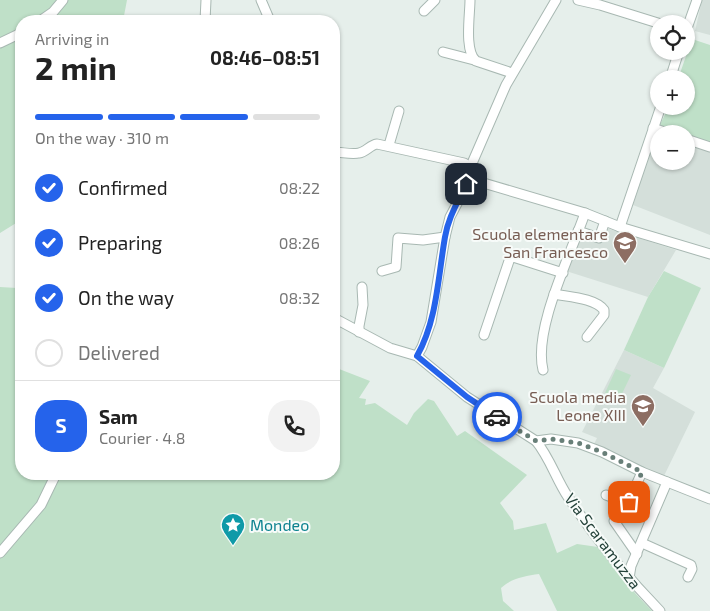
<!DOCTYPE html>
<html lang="en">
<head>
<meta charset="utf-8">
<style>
  :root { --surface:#fff; --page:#f2f2f2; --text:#222; --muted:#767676; --line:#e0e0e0; --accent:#2563eb }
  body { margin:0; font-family:"Exo 2",sans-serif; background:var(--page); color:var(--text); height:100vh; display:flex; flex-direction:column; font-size:19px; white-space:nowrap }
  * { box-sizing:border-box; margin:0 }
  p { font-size:16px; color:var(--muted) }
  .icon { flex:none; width:28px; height:28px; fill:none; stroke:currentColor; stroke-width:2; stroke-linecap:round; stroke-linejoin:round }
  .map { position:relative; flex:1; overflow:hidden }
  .sheet { position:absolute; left:15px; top:15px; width:325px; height:465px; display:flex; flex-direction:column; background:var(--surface); border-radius:20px; box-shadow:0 1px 4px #0004 }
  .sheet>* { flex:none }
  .tools { position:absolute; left:650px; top:15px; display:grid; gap:10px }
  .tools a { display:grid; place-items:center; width:45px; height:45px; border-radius:50%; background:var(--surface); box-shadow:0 1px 4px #0004; font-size:25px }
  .pin { position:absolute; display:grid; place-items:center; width:42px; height:42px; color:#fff; margin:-21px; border-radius:10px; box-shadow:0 2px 8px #0006 }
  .courier { position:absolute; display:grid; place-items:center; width:50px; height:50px; margin:-25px; border:4px solid #2563eb; border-radius:50%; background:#fff; color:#222; box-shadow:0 1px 6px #0007 }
  .headline em { font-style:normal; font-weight:700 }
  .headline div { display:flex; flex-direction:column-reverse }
  .headline { display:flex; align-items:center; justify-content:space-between; height:85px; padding:0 20px }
  h1 { font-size:32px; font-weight:700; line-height:38px }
  .bar { display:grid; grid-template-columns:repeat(4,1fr); gap:8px 5px; align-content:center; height:60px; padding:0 20px }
  .bar i { height:6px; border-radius:4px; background:var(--line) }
  .bar .current { background:var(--accent) }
  .bar p { grid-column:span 4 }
  .line { display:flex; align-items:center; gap:12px; padding:0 20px; border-top:1px solid var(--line) }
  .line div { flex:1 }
  .round { display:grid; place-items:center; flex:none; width:52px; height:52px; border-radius:20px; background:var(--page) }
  ol { padding:0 20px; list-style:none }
  li { display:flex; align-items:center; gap:15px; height:55px }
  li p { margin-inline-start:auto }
  li .icon { padding:5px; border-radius:50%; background:var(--accent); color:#fff; stroke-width:4 }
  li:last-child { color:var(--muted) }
  li i { width:28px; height:28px; border:2px solid var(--line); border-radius:50% }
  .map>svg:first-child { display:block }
  .built { fill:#d4dfda }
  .green { fill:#bfe0c8 }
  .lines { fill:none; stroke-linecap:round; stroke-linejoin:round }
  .minor-casing { stroke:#a8b8b2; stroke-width:11 }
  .minor { stroke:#fff; stroke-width:9 }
  .done { stroke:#687f78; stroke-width:5; stroke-dasharray:0 9 }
  .route { stroke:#2563eb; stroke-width:6 }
  .labels { text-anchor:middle; stroke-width:4; stroke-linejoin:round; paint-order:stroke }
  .education-label { font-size:16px; fill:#785e54; stroke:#f7fbf9; text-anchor:end }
  .culture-label { font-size:16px; fill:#0d838f; stroke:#f7fbf9; text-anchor:start }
  .street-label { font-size:16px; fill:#24423a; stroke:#f7fbf9 }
</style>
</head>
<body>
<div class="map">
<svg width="710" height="611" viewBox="0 0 710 611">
  <rect width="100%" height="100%" fill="#e6efeb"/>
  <g class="built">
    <polygon points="702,0 710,0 710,35 695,31"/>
    <polygon points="658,129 659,161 686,161 686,138 710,145 710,235 633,205 652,147 653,136 656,137"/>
    <polygon points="606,228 676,250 648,297 566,271 578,236 600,243"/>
    <polygon points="624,350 664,368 653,388 695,412 662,480 594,444 597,438 582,432"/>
  </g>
  <g class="green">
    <polygon points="0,0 127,0 123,21 21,21 21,220 0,233"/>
    <polygon points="692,39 710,45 710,145 686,138 686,134 673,134 658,129 669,106 686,106 686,79 678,79"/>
    <polygon points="664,271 701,288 664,368 624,350 648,297"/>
    <path d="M21,280V474H334V367L370,381L359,398L366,399L365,405L375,403L407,425L414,413L428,399L434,401L457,436L465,431L527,475L500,503L513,521L514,530L546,523L557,553L577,544L598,547L635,593L652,611H557L539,574C525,576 512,578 501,588L503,601L514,611H0V287L17,288Z"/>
    <polygon points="616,369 631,375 619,400 605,393"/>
  </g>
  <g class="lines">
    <g class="minor-casing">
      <g id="minor">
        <polyline points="261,0 270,21"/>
        <path d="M470,0C470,15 464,51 476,61L512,73"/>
        <polyline points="578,0 600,5 661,24"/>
        <polyline points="424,11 435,0"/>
        <polyline points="40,21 53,12 63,0"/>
        <polyline points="205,21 206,0"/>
        <polyline points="686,31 697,0"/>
        <polyline points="0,43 21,33"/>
        <polyline points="443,52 474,60"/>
        <polyline points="670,79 679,51"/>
        <polyline points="653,128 670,134"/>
        <polyline points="686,139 710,147"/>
        <polyline points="389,145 399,111"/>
        <path d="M334,152C342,152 352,155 359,153C366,152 370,145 377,144L464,163L471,167"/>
        <polyline points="470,179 585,213 620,227 710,254"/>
        <polyline points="620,227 661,106"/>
        <polyline points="578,231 599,238 605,221"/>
        <polyline points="382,271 396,267 398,238 423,240 445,237"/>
        <path d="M554,294C569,297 595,298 604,310V315L587,337"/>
        <polyline points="334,318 390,348 417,356 467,397 536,441 551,439 578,443 602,452 642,472 710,499"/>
        <polyline points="359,332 359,326 363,305 362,287"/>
        <polyline points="484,335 510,258 513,257 563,273"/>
        <polyline points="417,356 422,347 431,322 445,237 450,217 470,179 473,161 506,85 556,0"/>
        <path d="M543,370C533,329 571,254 585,213"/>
        <path d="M536,441C550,458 556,479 568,497C595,538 626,576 660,611"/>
        <polyline points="606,495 628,503 642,472"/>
        <polyline points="614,521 637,554"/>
        <polyline points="642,543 691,565 692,569 688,577"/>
        <polyline points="0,553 41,505 56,474"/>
        <polyline points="629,578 631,566 667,482"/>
      </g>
    </g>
    <use href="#minor" class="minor"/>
  </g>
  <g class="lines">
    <polyline class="done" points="497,417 536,441 551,439 578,443 602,452 642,472 629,502"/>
    <path class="route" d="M466,184C458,202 448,218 445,237C438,277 437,321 417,356L467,397L497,417"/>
  </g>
  <defs>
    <g id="school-pin" transform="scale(1.25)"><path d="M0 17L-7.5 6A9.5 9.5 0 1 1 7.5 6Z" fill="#8d6e63" stroke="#f7fbf9"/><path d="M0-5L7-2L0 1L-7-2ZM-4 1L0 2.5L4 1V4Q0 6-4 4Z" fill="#fff"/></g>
    <g id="sight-pin" transform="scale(1.25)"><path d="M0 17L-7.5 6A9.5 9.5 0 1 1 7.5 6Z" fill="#0f9aa8" stroke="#f7fbf9"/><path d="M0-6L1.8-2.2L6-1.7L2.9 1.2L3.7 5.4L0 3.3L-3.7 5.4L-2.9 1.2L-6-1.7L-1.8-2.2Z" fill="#fff"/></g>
  </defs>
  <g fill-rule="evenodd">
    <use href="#school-pin" x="625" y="243"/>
    <use href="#school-pin" x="643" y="406"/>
    <use href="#sight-pin" x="233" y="525"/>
  </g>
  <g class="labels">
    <g class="education-label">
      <text x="608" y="240">Scuola elementare<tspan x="608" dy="18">San Francesco</tspan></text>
      <text x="626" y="403">Scuola media<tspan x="626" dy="18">Leone XIII</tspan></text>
    </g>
    <g class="culture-label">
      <text x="250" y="531">Mondeo</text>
    </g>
    <g class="street-label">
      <text transform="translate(603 541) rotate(53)" y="6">Via Scaramuzza</text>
    </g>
  </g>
</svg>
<div class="tools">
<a><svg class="icon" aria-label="locate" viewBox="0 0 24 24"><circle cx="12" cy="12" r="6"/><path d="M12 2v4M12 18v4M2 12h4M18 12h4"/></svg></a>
<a>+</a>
<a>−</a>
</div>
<div class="pin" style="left:629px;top:502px;background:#ea580c"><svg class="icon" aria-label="bag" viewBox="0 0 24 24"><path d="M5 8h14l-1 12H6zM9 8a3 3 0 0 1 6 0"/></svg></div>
<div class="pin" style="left:466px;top:184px;background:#1f2937"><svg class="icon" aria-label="home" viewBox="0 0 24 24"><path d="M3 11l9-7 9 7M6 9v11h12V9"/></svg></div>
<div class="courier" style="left:497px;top:417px"><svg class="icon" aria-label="car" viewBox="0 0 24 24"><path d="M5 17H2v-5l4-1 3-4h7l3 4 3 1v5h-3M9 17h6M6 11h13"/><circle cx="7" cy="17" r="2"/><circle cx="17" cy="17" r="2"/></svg></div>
<section class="sheet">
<div class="headline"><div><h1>2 min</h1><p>Arriving in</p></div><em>08:46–08:51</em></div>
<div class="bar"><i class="current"></i><i class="current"></i><i class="current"></i><i></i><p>On the way · 310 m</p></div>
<ol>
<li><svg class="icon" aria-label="check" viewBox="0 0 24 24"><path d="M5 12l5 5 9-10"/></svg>Confirmed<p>08:22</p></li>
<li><svg class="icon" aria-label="check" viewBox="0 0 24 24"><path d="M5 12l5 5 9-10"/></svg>Preparing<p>08:26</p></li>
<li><svg class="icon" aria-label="check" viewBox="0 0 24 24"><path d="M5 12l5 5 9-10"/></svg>On the way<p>08:32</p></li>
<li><i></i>Delivered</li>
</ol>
<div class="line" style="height:90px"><b class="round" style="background:var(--accent);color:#fff">S</b><div><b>Sam</b><p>Courier · 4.8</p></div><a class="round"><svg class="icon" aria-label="phone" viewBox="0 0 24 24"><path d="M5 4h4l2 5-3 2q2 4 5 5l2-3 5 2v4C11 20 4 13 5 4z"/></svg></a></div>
</section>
</div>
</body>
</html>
